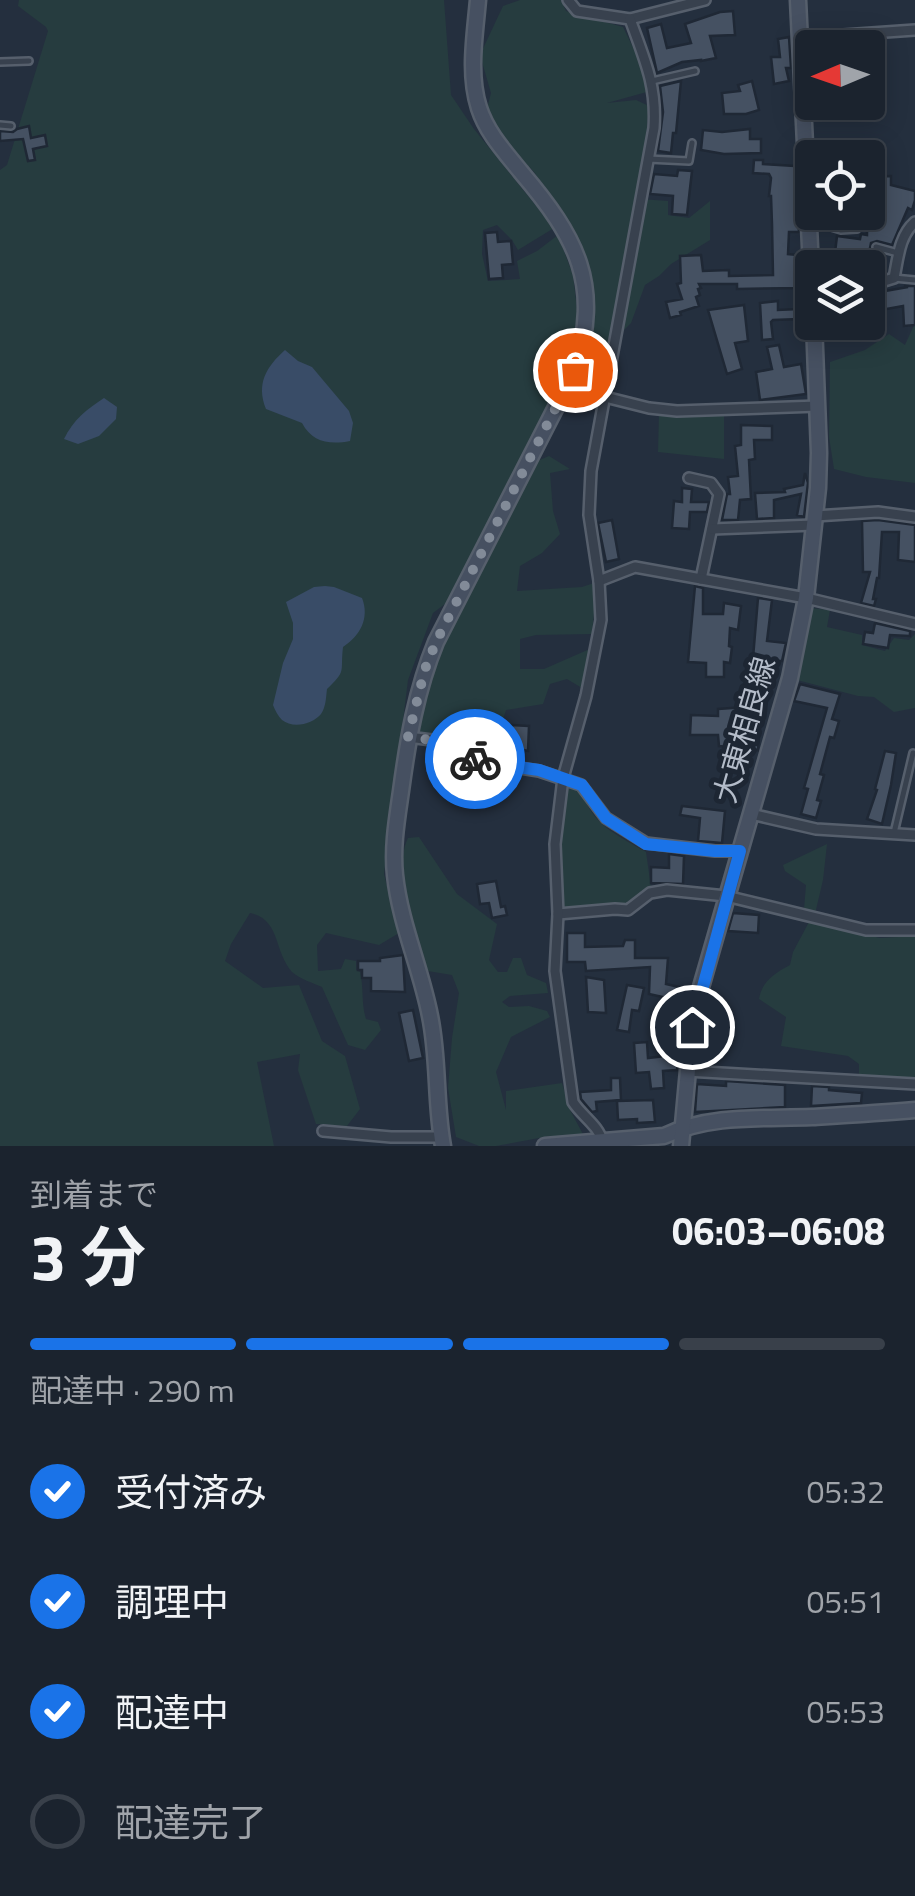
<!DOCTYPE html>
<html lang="ja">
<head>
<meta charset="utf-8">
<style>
  :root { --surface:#1b232e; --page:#242b36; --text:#f1f3f6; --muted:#a0a4aa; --line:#39404a; --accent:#1a73e8 }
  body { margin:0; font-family:"Titillium Web","Noto Sans JP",sans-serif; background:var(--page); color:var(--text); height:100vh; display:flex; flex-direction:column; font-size:38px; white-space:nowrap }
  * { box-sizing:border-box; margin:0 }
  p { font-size:32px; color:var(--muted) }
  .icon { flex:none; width:55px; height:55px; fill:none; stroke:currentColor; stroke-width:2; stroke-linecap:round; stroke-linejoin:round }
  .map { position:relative; height:1146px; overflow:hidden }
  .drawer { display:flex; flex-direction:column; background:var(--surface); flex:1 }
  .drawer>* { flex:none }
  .needle { width:65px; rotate:268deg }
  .tools { position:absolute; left:795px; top:30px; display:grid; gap:20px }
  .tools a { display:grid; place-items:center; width:90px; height:90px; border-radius:10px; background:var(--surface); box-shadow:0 5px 25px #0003,0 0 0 2px var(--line); font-size:50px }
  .pin { position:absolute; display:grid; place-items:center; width:85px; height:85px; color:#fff; margin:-42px; border:5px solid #fff; border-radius:50%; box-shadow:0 2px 10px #0007 }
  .courier { position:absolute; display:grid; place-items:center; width:100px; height:100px; margin:-50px; border:8px solid #1a73e8; border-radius:50%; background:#fff; color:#222; box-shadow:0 2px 12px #0007 }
  .overview em { font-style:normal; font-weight:700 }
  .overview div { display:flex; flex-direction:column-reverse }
  .overview { display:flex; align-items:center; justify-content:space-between; height:170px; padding:0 30px }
  h1 { font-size:65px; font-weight:700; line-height:75px }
  .bar { display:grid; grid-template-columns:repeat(4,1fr); gap:15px 10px; align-content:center; height:120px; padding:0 30px }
  .bar i { height:12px; border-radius:8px; background:var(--line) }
  .bar .current { background:var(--accent) }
  .bar p { grid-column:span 4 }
  ol { padding:0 30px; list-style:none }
  li { display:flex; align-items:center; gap:30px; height:110px }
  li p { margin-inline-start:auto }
  li .icon { padding:10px; border-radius:50%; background:var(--accent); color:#fff; stroke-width:4 }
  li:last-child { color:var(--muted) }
  li i { width:55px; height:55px; border:5px solid var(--line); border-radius:50% }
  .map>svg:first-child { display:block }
  .green { fill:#263c3f }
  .water { fill:#394c67 }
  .building { fill:#455162; stroke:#1f2835; stroke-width:2.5 }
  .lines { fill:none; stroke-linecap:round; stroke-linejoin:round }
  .lane-casing { stroke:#565f6c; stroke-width:10 }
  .street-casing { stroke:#565f6c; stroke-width:14 }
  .secondary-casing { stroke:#565f6c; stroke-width:19 }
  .lane { stroke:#38414e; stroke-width:5 }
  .street { stroke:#38414e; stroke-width:9 }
  .secondary { stroke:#465061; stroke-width:14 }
  .done { stroke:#828b98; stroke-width:10; stroke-dasharray:0 18 }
  .route { stroke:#1a73e8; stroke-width:12 }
  .labels { text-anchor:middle; stroke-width:10; stroke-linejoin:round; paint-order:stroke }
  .street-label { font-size:30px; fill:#b4bcc9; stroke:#1d2633 }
</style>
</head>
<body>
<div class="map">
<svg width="915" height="1146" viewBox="0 0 915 1146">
  <rect width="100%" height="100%" fill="#242f3e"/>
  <g class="green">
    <path d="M19,0H444L451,95L474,129L554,228L518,250L512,240L497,225L483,230L482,254L488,281L520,279L517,261L537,251L558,235L573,275L580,334L569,377L484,551L519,495L535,462L549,456L570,469L550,473L553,511L560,534L542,553L520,566L517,591L582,587L597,582L592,634L536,635L520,639V669H544L592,648L582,688L567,679L550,684L543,704L506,710L501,725L499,765L440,741L410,736L433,658L461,592L433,613L408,680L384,874L399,933L379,945L326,933L317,945L318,971L341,969L345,959L356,961V970L360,972C364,988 361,1003 366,1019L378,1022L381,1030L365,1050L348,1045L322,987C313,983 300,979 292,972C273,950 281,920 250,913L231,944L225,961L263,988L299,985L322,1041L345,1056L360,1109L347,1126L316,1124L298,1070L300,1054L257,1062L274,1146H0V170L7,165L48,31L46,27L18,6Z"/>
    <polygon points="520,0 561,0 566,11 623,27 654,90 607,103 636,100 649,106 641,199 668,201 668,215 689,218 710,201 710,240 671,264 659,276 645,285 631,323 609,345 602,375 589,360 586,295 574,232 534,172 484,120 491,93 480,55 503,6"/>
    <polygon points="915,323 915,483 866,477 834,469 829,437 830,362 865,350 889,334 905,345"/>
    <polygon points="659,413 724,415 724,459 658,452"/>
    <path d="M810,608L830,610L827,627L862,635V645L885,651L894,638L909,640L915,634V708L894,712L874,697L858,696L797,680C795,661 799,665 803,649C807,635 806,622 810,608Z"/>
    <path d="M566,786C583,789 584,801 593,814C604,830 629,842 646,852L651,887L619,907L558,914V845Z"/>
    <path d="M419,837L457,894L497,924L489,960L498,972H507L513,958H521L527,975L546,983L548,993L510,996L502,1002L509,1007L529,1006L547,1011L550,1017L511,1037L496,1072L506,1110V1091L562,1083L570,1110L584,1136H550L496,1146H479L456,1137L448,1088L452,1038L459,993L452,975L428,971C410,940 392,871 408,838Z"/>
    <polygon points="827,844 823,880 815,914 804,909 806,885 785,871 783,865"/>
    <path d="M809,922L880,938L915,936V1083L859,1079V1064L848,1056L781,1046L786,1017L759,999C762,981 775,973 790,965L793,952Z"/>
  </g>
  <g class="water">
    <path d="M285,350L298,361L312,367L349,411L353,423L350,441C329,445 312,442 302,423L266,409C256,384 266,367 285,350Z"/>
    <path d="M104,398L117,407L116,419L99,436L78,444L64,439C73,420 87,409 104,398Z"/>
    <path d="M325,586L334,587L362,598C370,618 360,636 343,647C340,673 347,670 327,689C326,697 326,707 321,714C313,724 293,729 282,720C278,716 275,710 273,705L283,663L293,639V623L286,602L314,587Z"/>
  </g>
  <g class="building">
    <polygon points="733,11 735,35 710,36 716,58 701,61 701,60 682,62 657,73 647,28 661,24 667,48 691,43 685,24 720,12"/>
    <polygon points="789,37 791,68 786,68 789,81 774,84 771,57 780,57 778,39"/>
    <polygon points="681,81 676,133 673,133 671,153 658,151 663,112 660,86"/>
    <polygon points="752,81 759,110 746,114 724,114 722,93 740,91 738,85"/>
    <polygon points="29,126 31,138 45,135 47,146 33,149 35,160 28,161 23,139 0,141 0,131 13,132 17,129"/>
    <polygon points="750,129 750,139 761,139 761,153 724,154 701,150 703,130 722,132"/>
    <polygon points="754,160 763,160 763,164 795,166 799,232 789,232 788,254 798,255 797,271 801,271 801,288 737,289 737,284 699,284 701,288 698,289 700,295 696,297 699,306 680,312 681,315 670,318 666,302 682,299 677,284 681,283 680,256 701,255 703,271 729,270 729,276 773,275 772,224 771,196 769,196 771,178 769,174 753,173"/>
    <polygon points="678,170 692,171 687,215 672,214 673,196 650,194 654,174 677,176"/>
    <polygon points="891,176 891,185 915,191 915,200 912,210 908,208 892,245 877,241 871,243 870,248 872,252 883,256 879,266 883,268 881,274 869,277 868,267 834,261 837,236 860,239 861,234 867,235 868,177"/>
    <polygon points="497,232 498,242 511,241 513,264 502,265 503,278 489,279 485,233"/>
    <polygon points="904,286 915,286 915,325 904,326 903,306 881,310 884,325 877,326 878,334 863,337 861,322 868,322 868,294 908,287"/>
    <polygon points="778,301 778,310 799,309 800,319 773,320 771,322 773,339 762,340 760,303"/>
    <polygon points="744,305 748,341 735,343 742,369 727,374 708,310"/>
    <polygon points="779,345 784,367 801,364 806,394 760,400 756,372 772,369 767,347"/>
    <polygon points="741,425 772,426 772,440 754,440 755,459 749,460 751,499 740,500 738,520 722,520 727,494 730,494 728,477 738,476 735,446 741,445"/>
    <polygon points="805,473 808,483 804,517 797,515 801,494 774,500 774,518 757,519 755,493 785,492 784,489 803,485"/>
    <polygon points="682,488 692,489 691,502 709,502 707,512 690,512 689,529 672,528 674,501 682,502"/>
    <polygon points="612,520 619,559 606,562 598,523"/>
    <polygon points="878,520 915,525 915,562 898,560 899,532 882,532 879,578 877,578 873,599 876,599 874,606 861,603 870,572 863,572 862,521"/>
    <polygon points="695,586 703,588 703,614 723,614 724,603 741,606 738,630 730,628 729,646 732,647 730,663 724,662 724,677 706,677 706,663 688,662"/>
    <polygon points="758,598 772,600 767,641 786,643 782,661 776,661 774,682 763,680 766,659 753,658"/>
    <polygon points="875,623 910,631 910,636 890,635 888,648 863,644 865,632 873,633"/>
    <polygon points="800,684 840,694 832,719 839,721 834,738 830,737 820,774 824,775 817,800 821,801 816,818 801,814 808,789 804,788 827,708 794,701"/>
    <polygon points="761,706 758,750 719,746 718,735 690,735 691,715 718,716 718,709"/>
    <polygon points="511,725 529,726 528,751 524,750 524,756 505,755 506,740 511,740"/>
    <polygon points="885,751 896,753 891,785 882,824 867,819 877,790 875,789"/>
    <polygon points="682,806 725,811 722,843 698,841 700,818 680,815"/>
    <polygon points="669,854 684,856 683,884 651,883 651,867 669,868"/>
    <polygon points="496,881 501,907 505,906 507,915 492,918 489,903 480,904 477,884"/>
    <polygon points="733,913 759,915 758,933 728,931"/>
    <polygon points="567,933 585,933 585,947 623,946 625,940 635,940 635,958 668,958 666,984 679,987 676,1000 649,994 650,967 586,971 585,962 567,962"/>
    <polygon points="403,955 405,992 371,991 371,978 362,978 362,970 358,970 358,961 380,961 380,958"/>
    <polygon points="586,977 604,980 606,1013 588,1012"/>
    <polygon points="627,985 644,988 639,1011 632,1010 629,1032 617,1030"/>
    <polygon points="413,1010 423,1058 409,1061 399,1013"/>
    <polygon points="647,1042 648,1058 666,1056 666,1052 672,1052 678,1055 677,1070 663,1071 664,1088 651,1089 649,1072 636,1073 634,1043"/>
    <polygon points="611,1078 620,1078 621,1100 596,1102 597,1111 592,1112 581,1099 580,1092 611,1090"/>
    <polygon points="726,1081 785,1085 785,1107 695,1112 697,1084 726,1086"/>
    <polygon points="812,1086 829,1087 829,1090 862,1093 861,1103 811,1106"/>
    <polygon points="653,1100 655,1122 637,1123 637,1119 618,1120 617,1101"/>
  </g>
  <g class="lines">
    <g class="lane-casing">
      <g id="lane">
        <polyline points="0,62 29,61"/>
        <polyline points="652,81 695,71"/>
        <polyline points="0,125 11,126"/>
        <polyline points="648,159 689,161 692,143"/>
        <polyline points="811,221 841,230 857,229"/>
        <polyline points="876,247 898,253"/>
        <polyline points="894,278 915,280"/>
        <polyline points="894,833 913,753"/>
      </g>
    </g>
    <g class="street-casing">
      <g id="street">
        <polyline points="568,0 577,11 630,19 705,0"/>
        <polyline points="800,38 915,30"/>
        <path d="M868,286L894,278C898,259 899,236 915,222"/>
        <polyline points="605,397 649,408 677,411 818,406"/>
        <polyline points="689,478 711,483 719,494 701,579"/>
        <polyline points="815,516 878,512 915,517"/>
        <polyline points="712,529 814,525"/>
        <polyline points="599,581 635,567 806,598 915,624"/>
        <polyline points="408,737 440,741 482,762 539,771 581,785 606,818 646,843 715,851 740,851"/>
        <polyline points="751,814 816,829 915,835"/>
        <polyline points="558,914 615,909 628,910 650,893 667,890 726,896 866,930 915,930"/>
        <polyline points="687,1071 915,1084"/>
        <polyline points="323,1131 391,1137 441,1137"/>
        <path d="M602,1141C599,1126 581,1115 573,1102L555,971L558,914L555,844L563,778L586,696L601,620L599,581L589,515L591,471L654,128C657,85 644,58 630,19"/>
      </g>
    </g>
    <g class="secondary-casing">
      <g id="secondary">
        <polyline points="798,0 812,288"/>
        <path d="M443,1146C435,1103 439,1059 430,1016C421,969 400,923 395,875C392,847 397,819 401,791C408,739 416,691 436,642L575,370C602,284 577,238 521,172C505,152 487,133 479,108C468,74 475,35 478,0"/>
        <path d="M545,1146L664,1136C711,1114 762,1119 812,1117C846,1115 881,1113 915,1110"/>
        <polyline points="681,1146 692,1027 699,994 790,678 806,598 818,488 819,453 814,322"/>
      </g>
    </g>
    <use href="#lane" class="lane"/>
    <use href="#street" class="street"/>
    <use href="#secondary" class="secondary"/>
  </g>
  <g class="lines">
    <polyline class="done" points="475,759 440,741 408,737 425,669 436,642 575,370"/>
    <polyline class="route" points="475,759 482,762 539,770 582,785 606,818 646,844 715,851 740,851 692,1027"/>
  </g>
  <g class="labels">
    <g class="street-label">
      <text transform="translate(745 730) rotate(-74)" y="10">大東相良線</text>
    </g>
  </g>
</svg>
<div class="tools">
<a><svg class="needle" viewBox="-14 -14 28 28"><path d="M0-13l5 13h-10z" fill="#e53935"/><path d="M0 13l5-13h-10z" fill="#a0a4aa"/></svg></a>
<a><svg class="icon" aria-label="locate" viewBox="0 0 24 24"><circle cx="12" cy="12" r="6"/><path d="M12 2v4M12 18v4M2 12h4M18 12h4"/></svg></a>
<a><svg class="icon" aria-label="layers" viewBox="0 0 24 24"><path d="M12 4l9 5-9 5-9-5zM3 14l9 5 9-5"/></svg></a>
</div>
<div class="pin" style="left:575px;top:370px;background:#ea580c"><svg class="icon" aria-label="bag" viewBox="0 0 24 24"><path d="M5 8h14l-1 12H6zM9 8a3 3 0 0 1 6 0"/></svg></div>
<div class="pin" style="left:692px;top:1027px;background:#1f2937"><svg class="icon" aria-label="home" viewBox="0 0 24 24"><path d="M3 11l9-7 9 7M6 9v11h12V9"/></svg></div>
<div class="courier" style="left:475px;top:759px"><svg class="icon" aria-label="bike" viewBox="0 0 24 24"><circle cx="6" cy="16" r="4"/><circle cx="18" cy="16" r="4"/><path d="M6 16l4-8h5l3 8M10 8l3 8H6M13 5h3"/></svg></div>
</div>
<section class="drawer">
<div class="overview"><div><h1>3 分</h1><p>到着まで</p></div><em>06:03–06:08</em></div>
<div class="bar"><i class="current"></i><i class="current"></i><i class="current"></i><i></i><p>配達中 · 290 m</p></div>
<ol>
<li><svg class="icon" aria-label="check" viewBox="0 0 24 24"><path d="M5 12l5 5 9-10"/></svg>受付済み<p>05:32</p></li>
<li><svg class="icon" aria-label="check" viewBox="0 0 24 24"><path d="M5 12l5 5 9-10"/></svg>調理中<p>05:51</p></li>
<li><svg class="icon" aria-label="check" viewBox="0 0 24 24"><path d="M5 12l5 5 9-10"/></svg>配達中<p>05:53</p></li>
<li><i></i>配達完了</li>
</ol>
</section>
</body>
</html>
